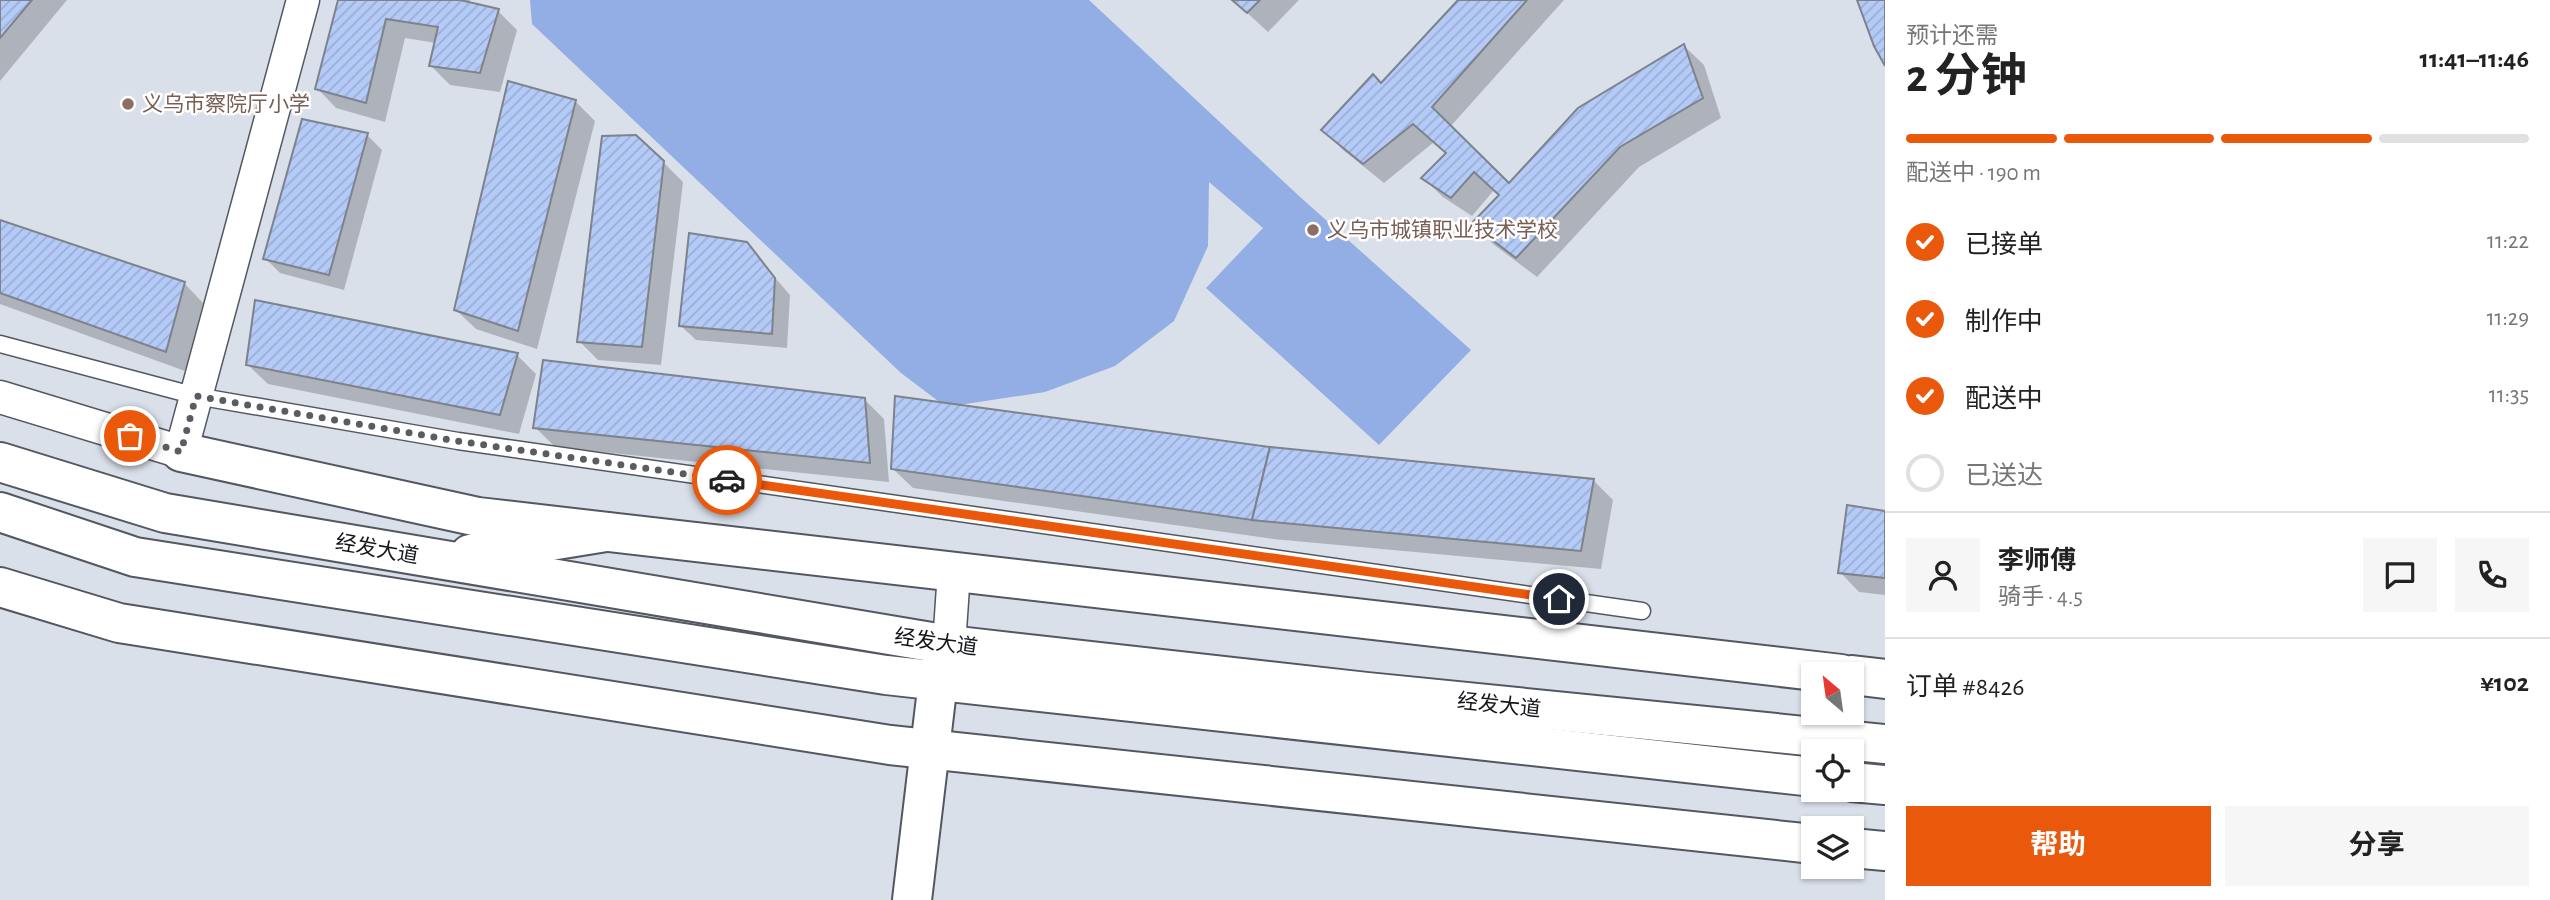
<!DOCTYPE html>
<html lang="zh">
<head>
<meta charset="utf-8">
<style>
  :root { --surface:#fff; --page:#f6f6f6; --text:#222; --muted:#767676; --line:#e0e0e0; --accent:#ea580c }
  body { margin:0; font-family:"Alegreya Sans","Noto Sans SC",sans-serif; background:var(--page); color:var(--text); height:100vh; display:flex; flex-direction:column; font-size:26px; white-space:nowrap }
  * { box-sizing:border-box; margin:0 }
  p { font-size:23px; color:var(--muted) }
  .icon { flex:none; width:38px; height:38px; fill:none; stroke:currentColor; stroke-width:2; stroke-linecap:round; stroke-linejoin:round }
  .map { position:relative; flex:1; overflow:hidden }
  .panel { display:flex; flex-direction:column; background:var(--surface); width:665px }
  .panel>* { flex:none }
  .needle { width:46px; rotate:331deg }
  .controls { position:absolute; left:1801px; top:662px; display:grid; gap:14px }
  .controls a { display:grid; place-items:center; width:63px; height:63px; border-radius:0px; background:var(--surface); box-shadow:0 2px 5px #0004; font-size:35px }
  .pin { position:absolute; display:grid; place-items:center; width:60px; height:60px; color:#fff; margin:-30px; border:4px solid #fff; border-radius:50%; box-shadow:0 2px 7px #0007 }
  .courier { position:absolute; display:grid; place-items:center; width:70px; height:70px; margin:-35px; border:5px solid #ea580c; border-radius:50%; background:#fff; color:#222; box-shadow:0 2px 9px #0007 }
  .summary em { font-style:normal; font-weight:700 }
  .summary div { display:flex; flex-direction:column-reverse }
  .summary { display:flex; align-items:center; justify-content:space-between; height:119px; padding:0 21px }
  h1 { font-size:46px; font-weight:700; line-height:52px }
  .bar { display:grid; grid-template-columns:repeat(4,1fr); gap:10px 7px; align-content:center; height:84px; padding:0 21px }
  .bar i { height:9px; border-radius:5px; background:var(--line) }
  .bar .on { background:var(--accent) }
  .bar p { grid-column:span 4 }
  .line { display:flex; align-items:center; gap:18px; padding:0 21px; border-top:2px solid var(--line) }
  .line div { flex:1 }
  .round { display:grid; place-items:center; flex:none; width:74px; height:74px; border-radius:0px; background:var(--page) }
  ol { padding:0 21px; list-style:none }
  li { display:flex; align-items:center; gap:21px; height:77px }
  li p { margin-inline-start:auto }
  li .icon { padding:7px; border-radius:50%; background:var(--accent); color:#fff; stroke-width:4 }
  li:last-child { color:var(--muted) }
  li i { width:38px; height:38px; border:4px solid var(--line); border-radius:50% }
  .button { display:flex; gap:14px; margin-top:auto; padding:14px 21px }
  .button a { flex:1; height:80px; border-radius:0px; background:var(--accent); color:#fff; font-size:28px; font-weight:700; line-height:80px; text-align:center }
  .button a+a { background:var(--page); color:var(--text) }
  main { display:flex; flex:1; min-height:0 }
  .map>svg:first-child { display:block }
  .green { fill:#93aee4 }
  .shadow { fill:#0003 }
  .building { fill:url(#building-hatch); stroke:#7d828c; stroke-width:2 }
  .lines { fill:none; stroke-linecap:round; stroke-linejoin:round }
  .service-casing { stroke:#535760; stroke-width:19 }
  .minor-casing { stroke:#535760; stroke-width:35 }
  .tertiary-casing { stroke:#535760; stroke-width:42 }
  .secondary-casing { stroke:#535760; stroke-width:42 }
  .primary-casing { stroke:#535760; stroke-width:42 }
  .service { stroke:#fff; stroke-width:16 }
  .minor { stroke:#fff; stroke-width:32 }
  .tertiary { stroke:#fff; stroke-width:38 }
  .secondary { stroke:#fff; stroke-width:38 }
  .primary { stroke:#fff; stroke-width:38 }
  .done { stroke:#595c62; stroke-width:7; stroke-dasharray:0 12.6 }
  .route { stroke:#ea580c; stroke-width:9 }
  .education-dot { fill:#8d6e63; stroke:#fff; stroke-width:2.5 }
  .labels { text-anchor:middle; stroke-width:5; stroke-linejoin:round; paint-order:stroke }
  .education-label { font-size:21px; fill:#785e54; stroke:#fff; text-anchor:start }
  .street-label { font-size:21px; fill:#131519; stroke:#fff }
</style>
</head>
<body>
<main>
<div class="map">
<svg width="1885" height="900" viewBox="0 0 1885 900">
  <defs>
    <pattern id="building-hatch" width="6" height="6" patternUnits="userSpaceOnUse" patternTransform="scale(1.75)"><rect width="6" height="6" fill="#b4cbf8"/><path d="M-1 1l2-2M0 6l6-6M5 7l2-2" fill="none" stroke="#9aadd4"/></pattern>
  </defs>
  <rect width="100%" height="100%" fill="#dae0ea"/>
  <polygon class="green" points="530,0 1089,0 1298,195 1471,350 1379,445 1206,288 1263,228 1209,182 1208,246 1174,321 1115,366 1045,392 946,407 901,373 532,24"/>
  <g class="shadow">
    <polygon points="0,0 67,0 0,81"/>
    <polygon points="340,0 470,0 469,4 498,11 517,30 500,92 450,85 431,66 436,43 405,38 385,122 336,108 317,88"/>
    <polygon points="1233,0 1299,0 1268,32"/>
    <polygon points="1461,0 1564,0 1450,127 1509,185 1684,46 1704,65 1721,118 1639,167 1537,277 1493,244 1474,224 1501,196 1494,190 1472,216 1443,197 1423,178 1447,154 1434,142 1384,183 1343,150 1324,130 1382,85"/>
    <polygon points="575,101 595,121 537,349 476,329 456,310"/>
    <polygon points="367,135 382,150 344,290 280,273 265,258"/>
    <polygon points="663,162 683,182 661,365 598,360 579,341"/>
    <polygon points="0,222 184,283 203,303 185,371 0,304"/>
    <polygon points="746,244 790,295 787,348 696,340 680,325"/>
    <polygon points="517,355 536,374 519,434 268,384 248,365"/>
    <polygon points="864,399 884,419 889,482 555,447 535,427"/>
    <polygon points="893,469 1593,480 1613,500 1601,569 1273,539 913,488"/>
    <polygon points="1885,513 1885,595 1859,592 1840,572"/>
  </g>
  <g class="building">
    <polygon points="0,0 32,0 0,38"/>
    <polygon points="338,0 460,0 499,9 480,73 429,66 438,27 386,19 366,103 315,89"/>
    <polygon points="1232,0 1260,0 1247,13"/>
    <polygon points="1458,0 1527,0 1432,107 1509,183 1578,108 1684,44 1703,98 1620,147 1516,258 1471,224 1499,195 1474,172 1451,198 1421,178 1446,153 1413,124 1363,164 1321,130 1373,74 1381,83"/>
    <polygon points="1857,0 1885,0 1885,66 1874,46"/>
    <polygon points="508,81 576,100 518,331 454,310"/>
    <polygon points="302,119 368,133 329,275 263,259"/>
    <polygon points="636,135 664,161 642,347 577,342 602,136"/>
    <polygon points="0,220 185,282 166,352 0,293"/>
    <polygon points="689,233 747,242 775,278 772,334 679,326"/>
    <polygon points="255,300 518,353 500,415 246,365"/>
    <polygon points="543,360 865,398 870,463 533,428"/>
    <polygon points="895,396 1270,447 1252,520 891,469"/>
    <polygon points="1270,447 1594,479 1581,551 1252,520"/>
    <polygon points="1847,505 1885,511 1885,578 1838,573"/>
  </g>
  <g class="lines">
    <g class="service-casing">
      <polyline id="service" points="0,344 196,396 458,441 1642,611"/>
    </g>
    <g class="minor-casing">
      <g id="minor">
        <polyline points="0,397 181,452 303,0"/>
        <polyline points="949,645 954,572"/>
      </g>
    </g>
    <g class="tertiary-casing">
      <polyline id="tertiary" points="912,900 938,681 948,650"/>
    </g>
    <g class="secondary-casing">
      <g id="secondary">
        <polyline points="181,452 478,517 1841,674"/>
        <polyline points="0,587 119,623 890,745 1813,844"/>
        <polyline points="1852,675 1885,679"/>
        <polyline points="1852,848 1885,851"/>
      </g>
    </g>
    <g class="primary-casing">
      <g id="primary">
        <polyline points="0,462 165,513 949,645 1367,692 1885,744"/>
        <polyline points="0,512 135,557 886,675 1813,777"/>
        <polyline points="470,554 606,532"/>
        <polyline points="1852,782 1885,785"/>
      </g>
    </g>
    <use href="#service" class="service"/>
    <use href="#minor" class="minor"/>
    <use href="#tertiary" class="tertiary"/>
    <use href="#secondary" class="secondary"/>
    <use href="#primary" class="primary"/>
  </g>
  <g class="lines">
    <polyline class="done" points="130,436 181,452 196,396 457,441 727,480"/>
    <polyline class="route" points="727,480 1559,599"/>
  </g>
  <g class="education-dot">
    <circle cx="128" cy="104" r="7"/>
    <circle cx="1313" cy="230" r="7"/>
  </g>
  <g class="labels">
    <g class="education-label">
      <text x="142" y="111">义乌市察院厅小学</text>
      <text x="1327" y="237">义乌市城镇职业技术学校</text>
    </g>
    <g class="street-label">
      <text transform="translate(377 549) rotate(10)" y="7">经发大道</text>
      <text transform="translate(936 642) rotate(8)" y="7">经发大道</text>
      <text transform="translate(1499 705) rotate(6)" y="7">经发大道</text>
    </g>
  </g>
</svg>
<div class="controls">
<a><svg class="needle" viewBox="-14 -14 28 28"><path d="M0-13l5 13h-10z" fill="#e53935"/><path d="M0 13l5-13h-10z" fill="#767676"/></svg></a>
<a><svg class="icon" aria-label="locate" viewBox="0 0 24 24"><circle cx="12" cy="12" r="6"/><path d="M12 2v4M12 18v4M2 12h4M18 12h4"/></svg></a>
<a><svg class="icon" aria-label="layers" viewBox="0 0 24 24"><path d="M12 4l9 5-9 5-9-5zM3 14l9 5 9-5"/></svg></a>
</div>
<div class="pin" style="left:130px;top:436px;background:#ea580c"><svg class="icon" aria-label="bag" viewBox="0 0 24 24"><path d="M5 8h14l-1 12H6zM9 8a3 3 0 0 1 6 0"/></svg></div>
<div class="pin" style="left:1559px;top:599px;background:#1f2937"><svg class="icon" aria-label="home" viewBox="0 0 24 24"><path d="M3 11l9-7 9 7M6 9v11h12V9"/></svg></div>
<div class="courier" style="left:727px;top:480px"><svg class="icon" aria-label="car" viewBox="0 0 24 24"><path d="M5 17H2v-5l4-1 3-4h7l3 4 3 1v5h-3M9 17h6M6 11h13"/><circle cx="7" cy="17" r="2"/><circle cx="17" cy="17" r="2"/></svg></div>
</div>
<section class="panel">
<div class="summary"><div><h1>2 分钟</h1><p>预计还需</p></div><em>11:41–11:46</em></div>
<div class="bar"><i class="on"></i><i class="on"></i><i class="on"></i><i></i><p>配送中 · 190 m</p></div>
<ol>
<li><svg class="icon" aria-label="check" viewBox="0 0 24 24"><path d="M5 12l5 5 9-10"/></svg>已接单<p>11:22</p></li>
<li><svg class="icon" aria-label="check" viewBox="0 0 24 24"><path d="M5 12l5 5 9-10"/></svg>制作中<p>11:29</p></li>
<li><svg class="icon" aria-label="check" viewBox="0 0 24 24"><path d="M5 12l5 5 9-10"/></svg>配送中<p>11:35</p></li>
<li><i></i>已送达</li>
</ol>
<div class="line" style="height:126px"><a class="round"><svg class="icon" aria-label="person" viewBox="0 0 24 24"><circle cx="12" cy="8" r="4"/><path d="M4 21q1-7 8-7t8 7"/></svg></a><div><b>李师傅</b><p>骑手 · 4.5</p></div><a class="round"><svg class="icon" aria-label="chat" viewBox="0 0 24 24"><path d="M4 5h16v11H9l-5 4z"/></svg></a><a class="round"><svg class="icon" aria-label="phone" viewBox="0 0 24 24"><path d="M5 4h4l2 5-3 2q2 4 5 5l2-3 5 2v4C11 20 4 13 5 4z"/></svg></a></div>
<div class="line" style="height:91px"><div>订单 #8426</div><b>¥102</b></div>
<div class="button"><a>帮助</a><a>分享</a></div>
</section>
</main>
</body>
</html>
